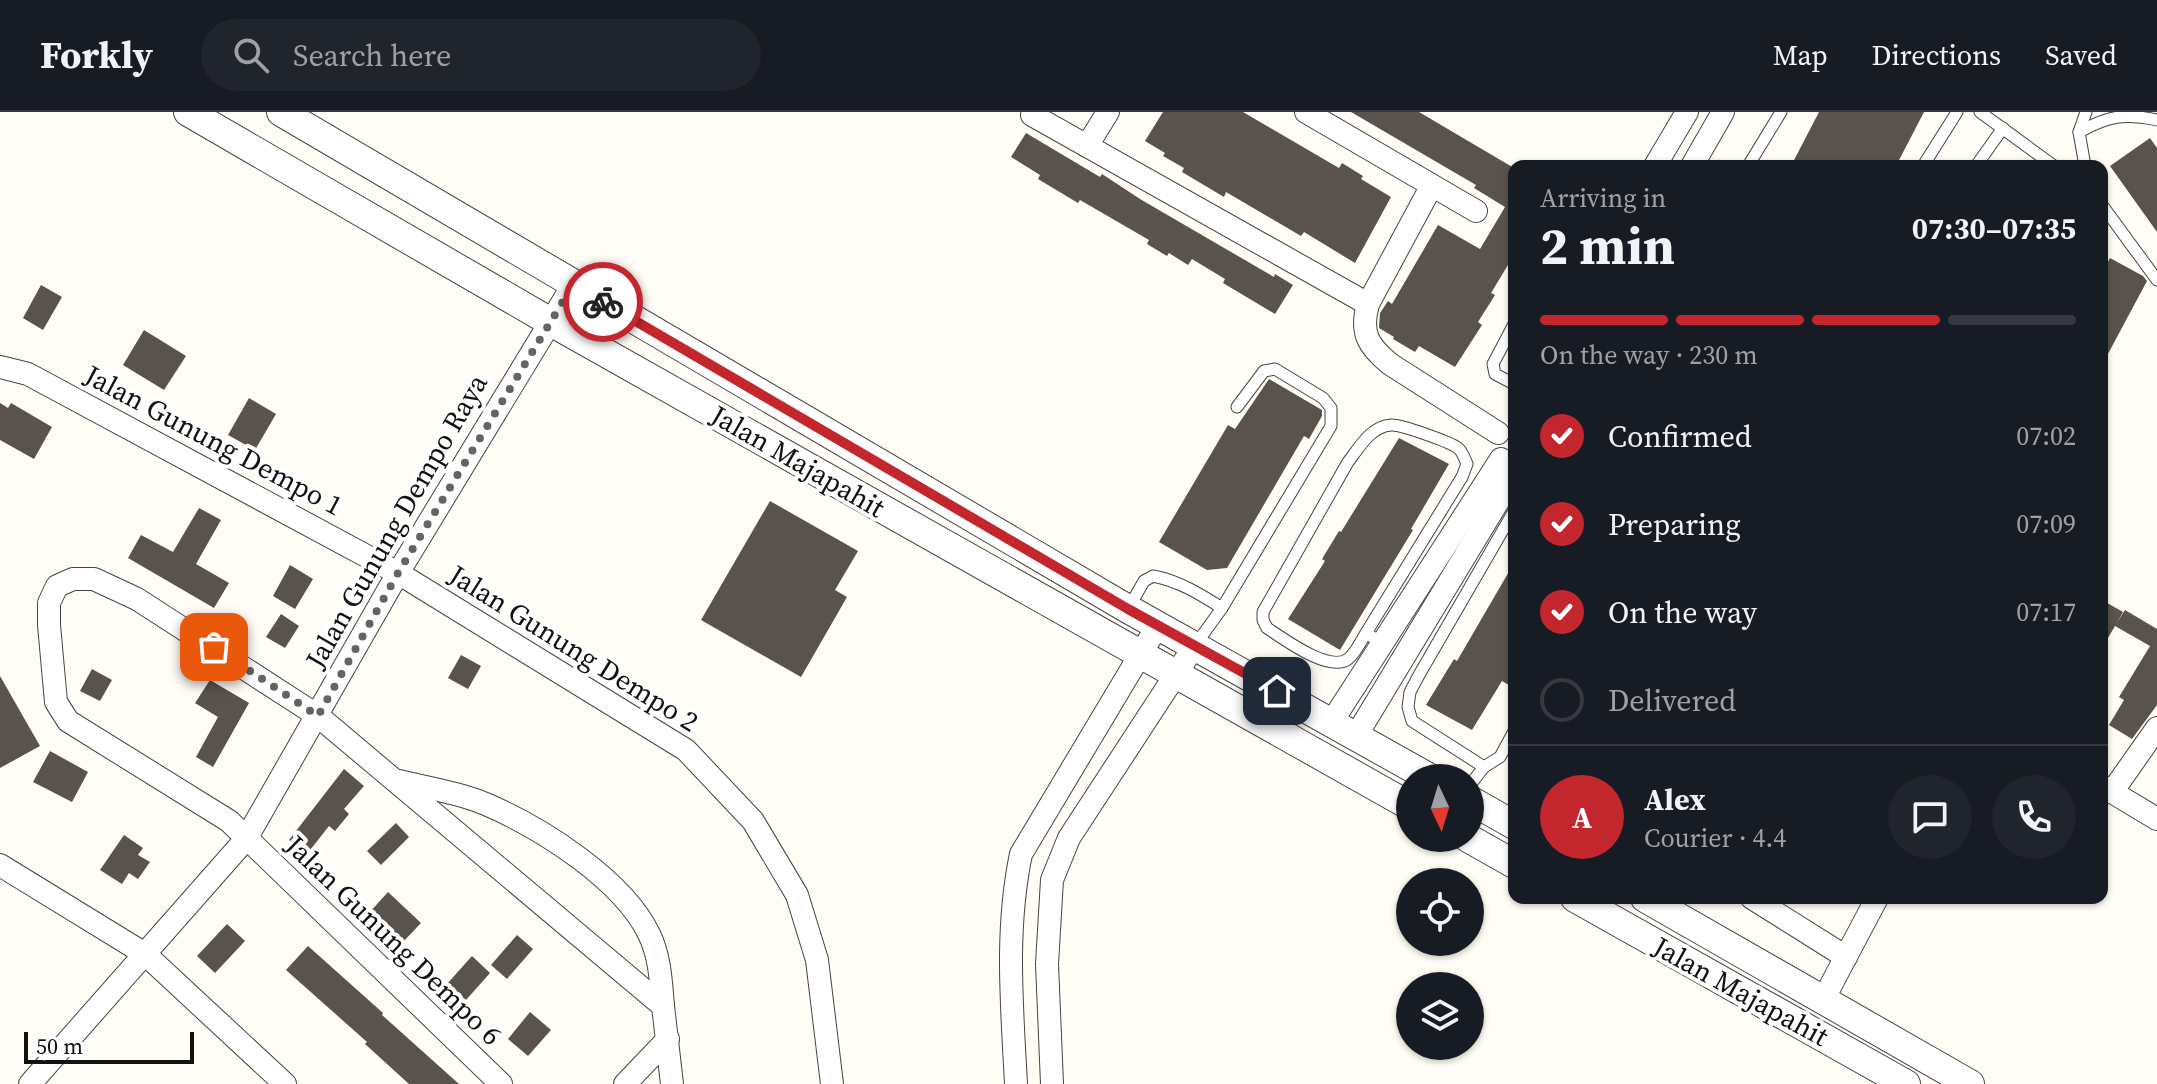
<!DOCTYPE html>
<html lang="en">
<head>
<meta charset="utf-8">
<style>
  :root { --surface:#171b24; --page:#20242c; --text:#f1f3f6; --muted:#9ea1a6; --line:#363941; --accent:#c4262e }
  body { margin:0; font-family:"Source Serif 4",serif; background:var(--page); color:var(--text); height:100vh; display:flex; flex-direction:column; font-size:30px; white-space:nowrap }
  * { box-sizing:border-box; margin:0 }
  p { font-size:26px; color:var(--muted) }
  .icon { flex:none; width:44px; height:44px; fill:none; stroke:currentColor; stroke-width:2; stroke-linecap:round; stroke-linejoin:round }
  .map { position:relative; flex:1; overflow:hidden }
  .details { position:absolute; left:1508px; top:48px; width:600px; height:744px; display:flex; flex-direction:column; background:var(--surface); border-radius:16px; box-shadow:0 2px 6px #0004 }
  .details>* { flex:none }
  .needle { width:52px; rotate:176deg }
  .fabs { position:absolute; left:1396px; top:652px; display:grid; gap:16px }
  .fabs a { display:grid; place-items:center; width:88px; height:88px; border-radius:50%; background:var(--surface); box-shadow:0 2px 6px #0004; font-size:40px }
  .scale { position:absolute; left:24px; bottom:20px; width:170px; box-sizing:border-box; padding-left:8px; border:4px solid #111; border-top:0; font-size:22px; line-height:28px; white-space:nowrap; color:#111; -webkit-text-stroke:6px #fff; paint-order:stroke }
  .pin { position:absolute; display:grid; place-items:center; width:68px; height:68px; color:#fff; margin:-34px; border-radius:16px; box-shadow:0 4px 12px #0006 }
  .courier { position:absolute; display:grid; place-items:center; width:80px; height:80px; margin:-40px; border:6px solid #c4262e; border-radius:50%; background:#fff; color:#222; box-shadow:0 2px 10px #0007 }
  .headline em { font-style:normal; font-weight:700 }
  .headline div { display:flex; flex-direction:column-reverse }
  .headline { display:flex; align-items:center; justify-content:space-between; height:136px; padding:0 32px }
  h1 { font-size:52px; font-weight:700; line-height:60px }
  .bar { display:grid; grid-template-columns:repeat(4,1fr); gap:12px 8px; align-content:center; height:96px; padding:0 32px }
  .bar i { height:10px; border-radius:6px; background:var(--line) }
  .bar .on { background:var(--accent) }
  .bar p { grid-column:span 4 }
  .line { display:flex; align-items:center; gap:20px; padding:0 32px; border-top:2px solid var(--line) }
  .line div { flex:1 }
  .round { display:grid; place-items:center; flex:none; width:84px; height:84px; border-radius:42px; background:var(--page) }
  ol { padding:0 32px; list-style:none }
  li { display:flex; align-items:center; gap:24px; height:88px }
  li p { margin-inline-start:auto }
  li .icon { padding:8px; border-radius:50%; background:var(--accent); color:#fff; stroke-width:4 }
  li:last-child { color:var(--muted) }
  li i { width:44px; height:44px; border:4px solid var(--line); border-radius:50% }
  header { display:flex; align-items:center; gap:48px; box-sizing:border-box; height:112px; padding:0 40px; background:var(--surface); border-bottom:2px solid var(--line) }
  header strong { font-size:38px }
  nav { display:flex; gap:44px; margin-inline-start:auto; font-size:28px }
  .search { width:560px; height:72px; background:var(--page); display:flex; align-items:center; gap:20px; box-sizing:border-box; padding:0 28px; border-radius:44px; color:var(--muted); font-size:30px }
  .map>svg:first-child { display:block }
  .building { fill:#5a524d }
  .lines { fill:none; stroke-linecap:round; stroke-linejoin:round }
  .service-casing { stroke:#444; stroke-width:13 }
  .minor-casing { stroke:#444; stroke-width:24 }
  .tertiary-casing { stroke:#444; stroke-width:30 }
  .service { stroke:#fff; stroke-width:11 }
  .minor { stroke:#fff; stroke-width:22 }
  .tertiary { stroke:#fff; stroke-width:28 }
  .done { stroke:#646461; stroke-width:8; stroke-dasharray:0 14.4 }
  .route { stroke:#c4262e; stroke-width:10 }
  .labels { text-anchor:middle; stroke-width:8; stroke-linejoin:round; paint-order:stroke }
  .street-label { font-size:28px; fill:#111; stroke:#fff }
</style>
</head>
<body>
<header>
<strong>Forkly</strong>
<div class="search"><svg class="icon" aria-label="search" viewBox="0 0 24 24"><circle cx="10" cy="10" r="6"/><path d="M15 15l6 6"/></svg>Search here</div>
<nav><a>Map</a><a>Directions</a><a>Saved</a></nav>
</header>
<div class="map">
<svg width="2157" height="972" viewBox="0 0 2157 972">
  <rect width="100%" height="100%" fill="#fffdf5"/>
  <g class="building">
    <polygon points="1163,0 1243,0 1339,56 1342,51 1363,64 1361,67 1391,85 1355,151 1304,120 1301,124 1226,80 1224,85 1182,60 1184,56 1163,44 1165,41 1145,29"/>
    <polygon points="1351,0 1419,0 1514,56 1514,143 1491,181 1495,183 1478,210 1482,213 1455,255 1419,234 1415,240 1393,227 1394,225 1379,216 1380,201 1388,189 1392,192 1438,113 1480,137 1505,95 1474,76 1476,73"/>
    <polygon points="1819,0 1924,0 1896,54 1791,54"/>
    <polygon points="1026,21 1100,65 1102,62 1140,87 1274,165 1275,162 1293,173 1275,202 1223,171 1225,167 1192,147 1188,153 1169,141 1167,144 1147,132 1149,128 1080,88 1078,91 1038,67 1040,63 1011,45"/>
    <polygon points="2150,26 2157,36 2157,120 2110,54"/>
    <polygon points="2110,146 2143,164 2147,169 2102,253 2102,161"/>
    <polygon points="41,173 62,185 43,218 23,206"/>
    <polygon points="144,218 186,244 164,278 123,253"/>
    <polygon points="1269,267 1322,298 1322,304 1309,327 1304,324 1227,456 1207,458 1159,430 1228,313 1235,317"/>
    <polygon points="249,286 276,302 255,338 228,323"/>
    <polygon points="0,291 8,296 11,291 52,315 34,347 0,328"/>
    <polygon points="1399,326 1449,352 1411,417 1413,418 1340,538 1288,507 1325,449 1322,447 1339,419 1341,420"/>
    <polygon points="770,389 858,439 835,478 847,485 801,565 701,508"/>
    <polygon points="199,396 221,408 196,452 229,471 214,496 128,446 141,423 173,440"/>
    <polygon points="1514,451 1514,576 1502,569 1472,618 1426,593 1454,547 1457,549"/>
    <polygon points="290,453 313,467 295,497 273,484"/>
    <polygon points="2102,488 2123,500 2116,512 2125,498 2157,517 2157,593 2132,627 2109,613 2124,588 2119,585 2150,534 2115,514 2102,536"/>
    <polygon points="281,502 299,514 285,536 266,525"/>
    <polygon points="461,543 481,554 468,577 448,566"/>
    <polygon points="92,557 112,568 100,589 80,579"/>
    <polygon points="0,564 40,634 0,656"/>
    <polygon points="210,568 249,591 213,655 196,645 218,605 195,591"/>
    <polygon points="50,639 88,660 72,690 33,670"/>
    <polygon points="344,657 364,674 344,697 349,702 335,719 329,714 307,742 289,728"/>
    <polygon points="396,711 409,725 381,753 367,739"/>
    <polygon points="124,723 143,736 138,743 150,750 138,767 129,761 122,772 100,758"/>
    <polygon points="388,780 421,811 402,831 369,801"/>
    <polygon points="227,812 245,829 215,861 197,844"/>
    <polygon points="517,823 533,837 507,867 491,853"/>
    <polygon points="308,834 383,901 382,903 459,972 409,972 365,932 367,930 286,858"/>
    <polygon points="472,844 490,861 466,888 447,872"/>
    <polygon points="530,900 551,918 528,944 508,927"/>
  </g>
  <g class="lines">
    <g class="service-casing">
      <g id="service">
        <polyline points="1980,0 2054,54"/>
        <path d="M2079,20C2108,4 2124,1 2157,8"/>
        <polyline points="1748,54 1781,0"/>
        <polyline points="1923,54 1957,0"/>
        <polyline points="1976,54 2003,16"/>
        <polyline points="2085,54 2079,20 2086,0"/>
        <polyline points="2102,93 2157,168"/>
        <polyline points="1514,212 1493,252 1495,262 1514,272"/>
        <path d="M1128,497L1144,469L1153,464C1179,469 1200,482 1222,496L1331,314V296L1323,286L1275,257L1264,259L1237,295"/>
        <path d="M1366,521C1361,529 1355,542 1348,547C1329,561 1284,527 1267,516L1263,508V500L1348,350C1358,337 1371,314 1391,313C1400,312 1450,330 1458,336C1462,339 1465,347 1467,352L1462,365L1366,521L1382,531"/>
        <polyline points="1196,532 1222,496"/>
        <polyline points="1484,655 1412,609 1408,595 1410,580 1419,563 1514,399"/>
        <polyline points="1470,673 1484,655 1500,645 1514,619"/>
      </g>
    </g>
    <g class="minor-casing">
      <g id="minor">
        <polyline points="1306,0 1476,99"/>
        <polyline points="1032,3 1368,192"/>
        <polyline points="1087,34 1108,0"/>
        <polyline points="1655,54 1687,0"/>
        <polyline points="1692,54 1723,0"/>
        <path d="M1431,75L1368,192C1360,221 1368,234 1390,252L1498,321"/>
        <polyline points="0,255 28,262 398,461 686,638 753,709 797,783 817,848 832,972"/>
        <polyline points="1331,611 1501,347"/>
        <polyline points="1356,624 1514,363"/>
        <path d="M399,669C428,676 461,681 488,693C543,717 623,768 649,822C660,844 661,870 663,894"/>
        <polyline points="2102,674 2157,707"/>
        <polyline points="2112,680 2157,616"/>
        <polyline points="0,753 145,842 285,972"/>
        <polyline points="1752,786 1846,845"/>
        <polyline points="1823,888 1877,786"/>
        <polyline points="30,972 246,727 398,461 573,173"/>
        <polyline points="501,972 229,709 68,609 56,590 49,513 49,491 57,474 73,467 94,467 137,487 318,604 663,894 672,972"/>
        <polyline points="625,972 668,927"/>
        <path d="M1016,972C1012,895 1005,818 1021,742L1158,513"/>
        <polyline points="1052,972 1047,852 1052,768 1069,726 1195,533"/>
      </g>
    </g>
    <g class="tertiary-casing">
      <g id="tertiary">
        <polyline points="188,0 549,209 1410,694"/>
        <polyline points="281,0 1128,497 1430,666"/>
        <polyline points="1470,688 1514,713"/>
        <polyline points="1468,726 1514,752"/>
        <polyline points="1575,786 1906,972"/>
        <polyline points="1645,786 1970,972"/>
      </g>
    </g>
    <use href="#service" class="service"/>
    <use href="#minor" class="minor"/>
    <use href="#tertiary" class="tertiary"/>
  </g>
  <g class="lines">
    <polyline class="done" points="214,535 318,604 398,461 573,173 603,190"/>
    <polyline class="route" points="603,190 1128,497 1277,579"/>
  </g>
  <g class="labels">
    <g class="street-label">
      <text transform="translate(214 328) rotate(28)" y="10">Jalan Gunung Dempo 1</text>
      <text transform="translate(798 349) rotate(30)" y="10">Jalan Majapahit</text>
      <text transform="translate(396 409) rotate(-60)" y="10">Jalan Gunung Dempo Raya</text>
      <text transform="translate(574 536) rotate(32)" y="10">Jalan Gunung Dempo 2</text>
      <text transform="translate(394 828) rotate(44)" y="10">Jalan Gunung Dempo 6</text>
      <text transform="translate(1741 879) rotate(29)" y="10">Jalan Majapahit</text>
    </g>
  </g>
</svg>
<div class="fabs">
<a><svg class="needle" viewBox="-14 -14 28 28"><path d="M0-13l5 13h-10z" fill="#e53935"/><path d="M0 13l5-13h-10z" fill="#9ea1a6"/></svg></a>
<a><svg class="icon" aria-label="locate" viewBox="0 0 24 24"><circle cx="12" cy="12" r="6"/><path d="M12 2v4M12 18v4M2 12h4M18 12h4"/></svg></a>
<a><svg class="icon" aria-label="layers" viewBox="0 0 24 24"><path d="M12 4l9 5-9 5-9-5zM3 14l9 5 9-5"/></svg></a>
</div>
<div class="scale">50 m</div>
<div class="pin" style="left:214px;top:535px;background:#ea580c"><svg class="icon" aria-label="bag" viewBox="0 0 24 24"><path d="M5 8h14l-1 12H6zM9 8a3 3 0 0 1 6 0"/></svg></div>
<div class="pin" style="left:1277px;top:579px;background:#1f2937"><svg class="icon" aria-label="home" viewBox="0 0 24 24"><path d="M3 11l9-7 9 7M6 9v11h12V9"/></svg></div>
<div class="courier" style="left:603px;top:190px"><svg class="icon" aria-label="bike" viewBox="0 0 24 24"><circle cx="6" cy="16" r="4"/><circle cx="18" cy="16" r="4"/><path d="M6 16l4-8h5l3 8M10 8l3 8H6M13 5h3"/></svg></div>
<section class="details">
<div class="headline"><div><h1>2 min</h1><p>Arriving in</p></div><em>07:30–07:35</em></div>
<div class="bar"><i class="on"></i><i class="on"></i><i class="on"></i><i></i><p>On the way · 230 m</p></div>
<ol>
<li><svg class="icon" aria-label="check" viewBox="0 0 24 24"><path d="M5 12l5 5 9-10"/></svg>Confirmed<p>07:02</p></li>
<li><svg class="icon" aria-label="check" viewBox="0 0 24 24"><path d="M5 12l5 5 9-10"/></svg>Preparing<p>07:09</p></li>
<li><svg class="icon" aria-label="check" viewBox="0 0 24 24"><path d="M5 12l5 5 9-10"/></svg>On the way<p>07:17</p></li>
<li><i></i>Delivered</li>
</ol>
<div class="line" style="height:144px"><b class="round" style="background:var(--accent);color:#fff">A</b><div><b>Alex</b><p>Courier · 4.4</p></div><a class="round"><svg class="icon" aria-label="chat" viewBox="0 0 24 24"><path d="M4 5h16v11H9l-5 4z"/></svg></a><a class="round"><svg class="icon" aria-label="phone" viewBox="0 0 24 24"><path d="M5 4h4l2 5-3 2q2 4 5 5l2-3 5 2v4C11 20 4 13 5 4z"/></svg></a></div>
</section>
</div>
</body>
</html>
